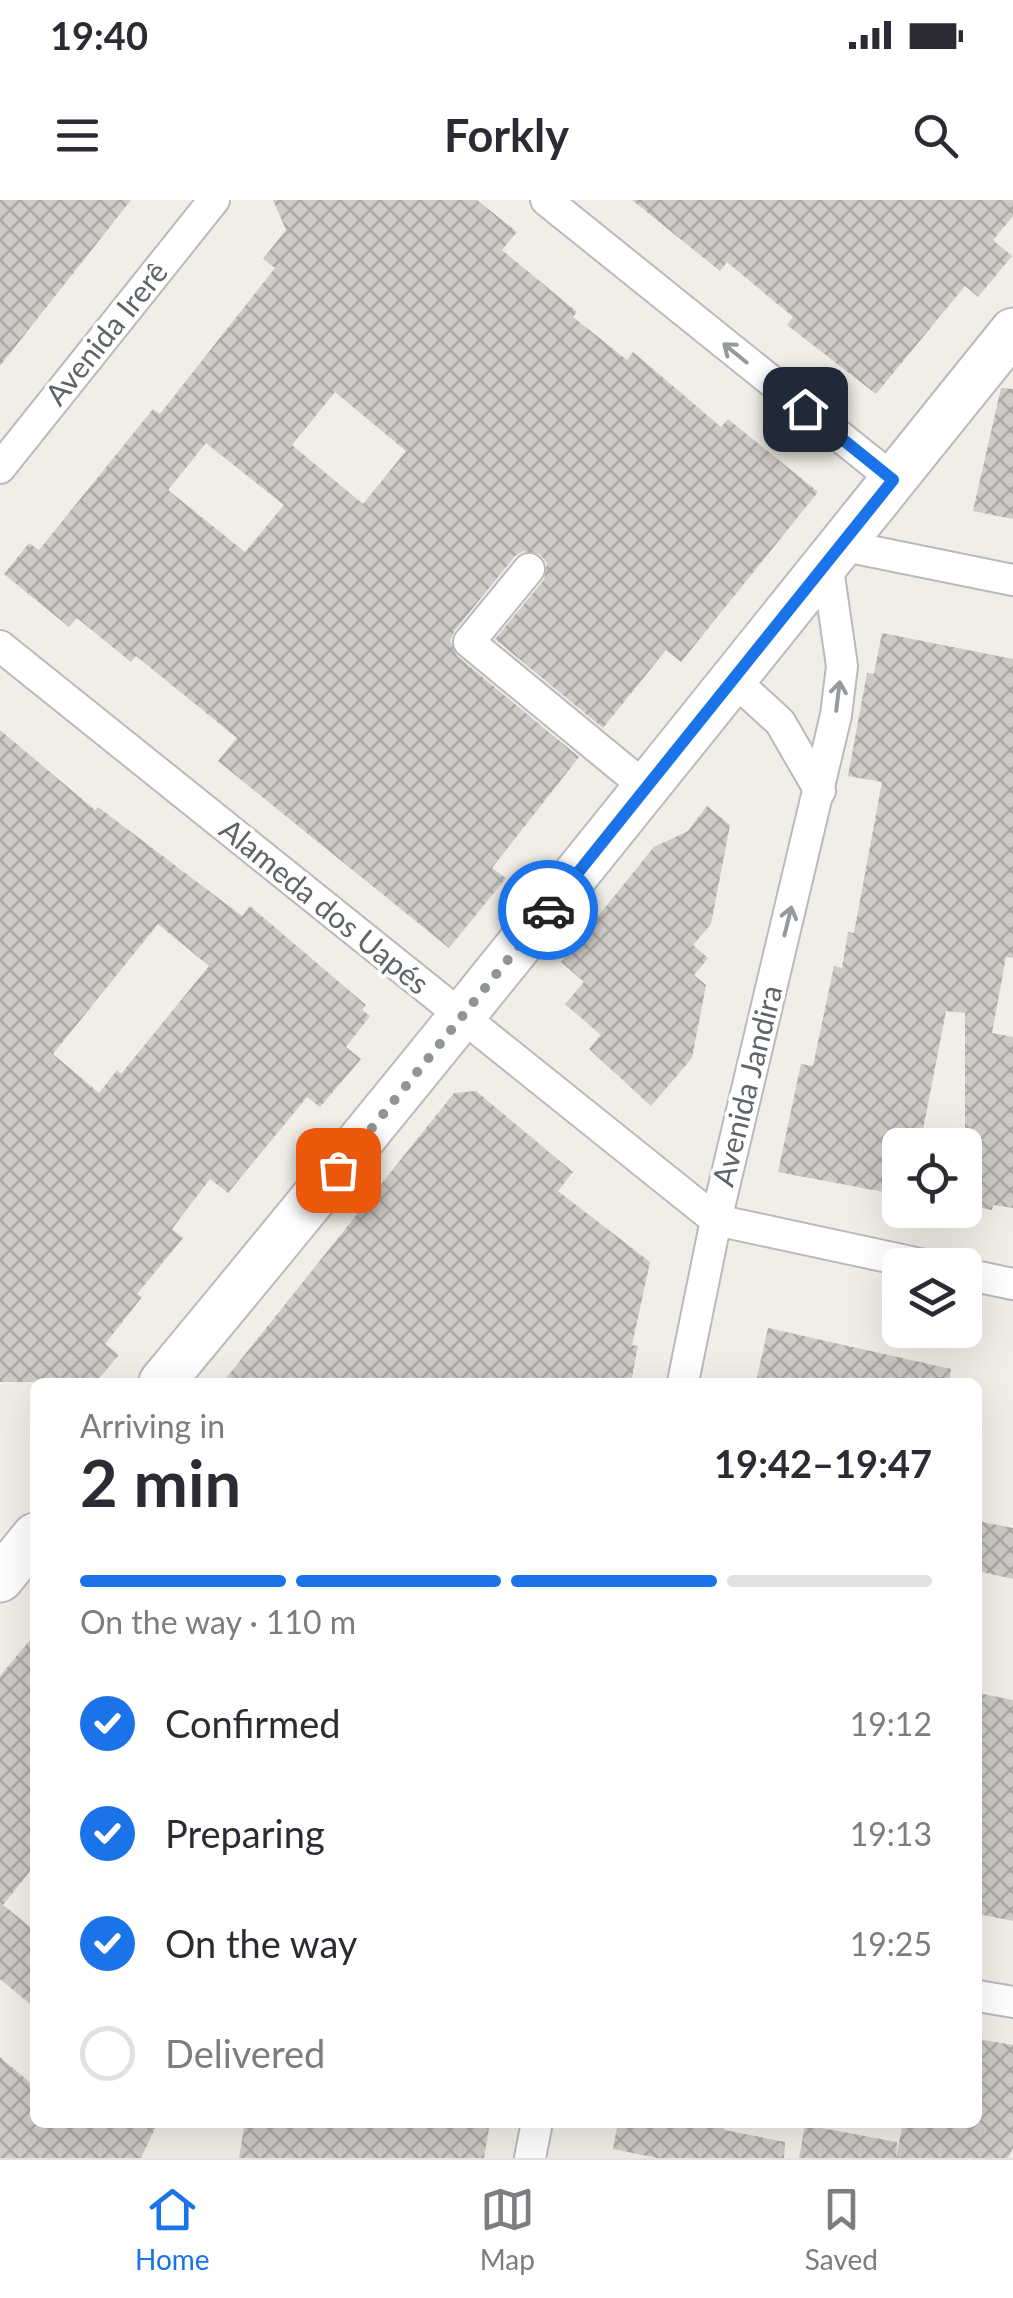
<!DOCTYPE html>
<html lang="en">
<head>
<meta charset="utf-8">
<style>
  :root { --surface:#fff; --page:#f2f2f3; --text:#2b2b33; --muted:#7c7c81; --line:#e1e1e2; --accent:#1a73e8 }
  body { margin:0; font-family:Lato,sans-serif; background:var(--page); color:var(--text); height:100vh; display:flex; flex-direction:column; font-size:38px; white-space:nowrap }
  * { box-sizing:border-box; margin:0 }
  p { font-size:32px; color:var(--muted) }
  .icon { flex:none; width:55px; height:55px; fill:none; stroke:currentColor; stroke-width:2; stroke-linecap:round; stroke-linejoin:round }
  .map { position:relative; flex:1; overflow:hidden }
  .side { position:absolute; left:30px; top:1178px; width:952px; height:750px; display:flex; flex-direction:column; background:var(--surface); border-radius:15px; box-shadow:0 10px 40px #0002 }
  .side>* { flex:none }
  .controls { position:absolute; left:882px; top:928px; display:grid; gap:20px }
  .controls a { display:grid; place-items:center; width:100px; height:100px; border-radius:15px; background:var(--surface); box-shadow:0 10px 40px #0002; font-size:50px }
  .pin { position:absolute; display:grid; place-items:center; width:85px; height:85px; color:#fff; margin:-42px; border-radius:20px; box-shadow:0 5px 15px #0006 }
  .courier { position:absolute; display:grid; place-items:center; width:100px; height:100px; margin:-50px; border:8px solid #1a73e8; border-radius:50%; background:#fff; color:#222; box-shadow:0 2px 12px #0007 }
  .summary em { font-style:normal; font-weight:700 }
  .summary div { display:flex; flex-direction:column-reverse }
  .summary { display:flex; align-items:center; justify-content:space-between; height:170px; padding:0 50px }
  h1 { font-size:65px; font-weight:700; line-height:75px }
  .bar { display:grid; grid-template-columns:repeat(4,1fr); gap:15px 10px; align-content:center; height:120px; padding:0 50px }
  .bar i { height:12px; border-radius:8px; background:var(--line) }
  .bar .selected { background:var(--accent) }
  .bar p { grid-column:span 4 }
  ol { padding:0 50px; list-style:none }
  li { display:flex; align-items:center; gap:30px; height:110px }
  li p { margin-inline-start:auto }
  li .icon { padding:10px; border-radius:50%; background:var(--accent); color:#fff; stroke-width:4 }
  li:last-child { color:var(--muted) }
  li i { width:55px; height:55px; border:5px solid var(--line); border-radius:50% }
  .status { display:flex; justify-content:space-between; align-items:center; height:70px; padding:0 50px; background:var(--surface); direction:ltr }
  .status svg { height:28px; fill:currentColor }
  header { display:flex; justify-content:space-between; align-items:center; height:130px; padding:0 50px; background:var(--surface); font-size:45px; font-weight:700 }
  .dock { display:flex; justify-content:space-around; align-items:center; height:140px; border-top:2px solid var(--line); background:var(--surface); font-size:28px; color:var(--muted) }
  .dock a { display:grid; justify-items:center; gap:5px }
  .dock .selected { color:var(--accent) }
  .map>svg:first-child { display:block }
  .building { fill:url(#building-cross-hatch); fill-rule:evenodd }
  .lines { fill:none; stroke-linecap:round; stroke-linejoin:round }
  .street-casing { stroke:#b7babe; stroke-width:34 }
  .secondary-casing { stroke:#b8bcc1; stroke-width:49 }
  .street { stroke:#fff; stroke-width:30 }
  .secondary { stroke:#fff; stroke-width:45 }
  .oneway { stroke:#969a9d }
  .done { stroke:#919494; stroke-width:10; stroke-dasharray:0 18 }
  .route { stroke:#1a73e8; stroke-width:12 }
  .labels { text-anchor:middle; stroke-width:8; stroke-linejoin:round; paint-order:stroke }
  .street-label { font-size:30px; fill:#5e6468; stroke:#fff }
</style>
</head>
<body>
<div class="status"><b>19:40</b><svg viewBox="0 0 49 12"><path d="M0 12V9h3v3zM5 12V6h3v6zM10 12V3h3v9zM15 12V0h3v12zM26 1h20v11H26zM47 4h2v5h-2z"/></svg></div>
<header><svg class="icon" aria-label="menu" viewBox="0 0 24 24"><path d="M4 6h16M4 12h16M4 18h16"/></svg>Forkly<svg class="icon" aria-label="search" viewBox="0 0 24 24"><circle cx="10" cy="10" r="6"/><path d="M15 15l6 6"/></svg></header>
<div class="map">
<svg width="1013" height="1958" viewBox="0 0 1013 1958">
  <defs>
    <pattern id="building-cross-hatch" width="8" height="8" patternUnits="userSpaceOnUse" patternTransform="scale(2.5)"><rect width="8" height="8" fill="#cecbc6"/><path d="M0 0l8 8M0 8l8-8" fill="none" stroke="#aaa8a5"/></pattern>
  </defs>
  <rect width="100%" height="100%" fill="#f1eee7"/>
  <g class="building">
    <polygon points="0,0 131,0 0,166"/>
    <path d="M273,0H477L517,32L502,50L577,112L573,117L627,160L633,152L721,227L728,219L818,292L681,462L666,450L603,528L495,439L544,380L547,363L540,354L523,351L515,356L455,430L450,440L457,456L579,557L492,668L506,678L449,748L218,561L237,538L136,456L131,462L77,418L69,427L4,374L29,343L39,350L153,209L160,214L275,68L263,59L286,30ZM335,192L406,251L363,304L292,245ZM206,243L284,305L245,352L168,290Z"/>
    <polygon points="632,0 1013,0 1013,16 993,40 1012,56 978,97 965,86 876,194 787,125 793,117 727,62 720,71"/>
    <polygon points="1001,188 1013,189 1013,319 973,311"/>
    <polygon points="882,433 1013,459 1013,758 1006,757 992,833 1013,837 1013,1008 993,1005 992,1010 965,1005 965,813 946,811 920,945 900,945 900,995 778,972 801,864 813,866 834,766 842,768 848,732 854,733 882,582 848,576 867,473 874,474"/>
    <path d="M0,530L95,610L98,607L242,716L250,706L366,805L362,810L370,816L346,847L361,859L320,907L307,897L228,993L210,979L172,1029L183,1038L137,1094L142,1097L105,1144L119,1155L96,1182H0ZM158,724L209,766L121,874L117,870L99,893L53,854Z"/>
    <polygon points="707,606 730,625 711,724 693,745 708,758 694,775 706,785 692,858 651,906 589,849 601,835 565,804 584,782 561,762 654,647 688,631"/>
    <polygon points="476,891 573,972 558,991 650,1062 632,1145 638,1146 631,1182 223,1182 454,893"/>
    <polygon points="768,1128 951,1169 949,1182 756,1182"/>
    <polygon points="978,1321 1013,1328 1013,1379 978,1371"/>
    <polygon points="35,1434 35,1665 3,1705 35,1731 35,1808 0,1779 0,1476"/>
    <polygon points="978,1493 1013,1500 1013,1721 978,1714"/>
    <polygon points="978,1839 1013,1845 1013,1948 1008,1958 799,1958 805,1925 897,1942 896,1958 903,1922 978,1922"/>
    <polygon points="0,1857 35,1887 35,1922 158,1922 141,1958 0,1958"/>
    <polygon points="245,1922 490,1922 484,1958 239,1958"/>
    <polygon points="618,1922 726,1922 724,1930 785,1942 784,1958 657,1958 613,1949"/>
  </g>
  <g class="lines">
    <g class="street-casing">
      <g id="street">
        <polyline points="546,0 893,279"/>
        <polyline points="0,268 214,0"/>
        <polyline points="840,345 1013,380"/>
        <polyline points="529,369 469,442 644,586"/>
        <polyline points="0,446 716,1020 925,1065"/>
        <polyline points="735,481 780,522 820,591"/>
        <polyline points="965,1074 1013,1084"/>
        <polyline points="683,1182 716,1020 836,515 842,466 827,362"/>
        <polyline points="978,1796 1013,1802"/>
        <polyline points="530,1958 537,1922"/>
      </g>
    </g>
    <g class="secondary-casing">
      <g id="secondary">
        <path d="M162,1182C450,835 730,482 1013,131"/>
        <polyline points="0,1379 35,1336"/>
      </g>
    </g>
    <use href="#street" class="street"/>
    <use href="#secondary" class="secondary"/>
  </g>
  <defs><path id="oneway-shaft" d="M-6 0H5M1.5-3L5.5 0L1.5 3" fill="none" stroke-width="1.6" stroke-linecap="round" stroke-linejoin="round" transform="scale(2.5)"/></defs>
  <g class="oneway">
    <use href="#oneway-shaft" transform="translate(735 153) rotate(-141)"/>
    <use href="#oneway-shaft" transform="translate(838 496) rotate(-83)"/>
    <use href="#oneway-shaft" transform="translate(788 721) rotate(-76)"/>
  </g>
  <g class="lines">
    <polyline class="done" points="338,970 548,710"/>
    <polyline class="route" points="548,710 893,280 805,209"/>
  </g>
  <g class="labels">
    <g class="street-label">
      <text transform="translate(107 134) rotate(-51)" y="10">Avenida Irerê</text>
      <text transform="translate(324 707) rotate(39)" y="10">Alameda dos Uapés</text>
      <text transform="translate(748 886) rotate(-76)" y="10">Avenida Jandira</text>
    </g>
  </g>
</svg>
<div class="controls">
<a><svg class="icon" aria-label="locate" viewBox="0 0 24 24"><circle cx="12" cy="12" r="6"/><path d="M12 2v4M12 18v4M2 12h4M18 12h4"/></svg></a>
<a><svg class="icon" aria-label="layers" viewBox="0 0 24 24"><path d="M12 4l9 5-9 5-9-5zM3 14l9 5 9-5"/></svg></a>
</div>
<div class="pin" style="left:338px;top:970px;background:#ea580c"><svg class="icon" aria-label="bag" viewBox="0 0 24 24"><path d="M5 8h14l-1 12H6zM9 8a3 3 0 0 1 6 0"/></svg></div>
<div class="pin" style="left:805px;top:209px;background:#1f2937"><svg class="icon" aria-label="home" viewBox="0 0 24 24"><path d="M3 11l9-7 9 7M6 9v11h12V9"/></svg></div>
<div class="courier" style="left:548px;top:710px"><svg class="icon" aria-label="car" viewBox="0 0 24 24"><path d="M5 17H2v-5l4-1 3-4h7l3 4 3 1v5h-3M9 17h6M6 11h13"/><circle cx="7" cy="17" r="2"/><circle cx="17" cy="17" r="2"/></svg></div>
<section class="side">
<div class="summary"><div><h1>2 min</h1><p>Arriving in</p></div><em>19:42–19:47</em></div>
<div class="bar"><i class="selected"></i><i class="selected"></i><i class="selected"></i><i></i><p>On the way · 110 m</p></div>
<ol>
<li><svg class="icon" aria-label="check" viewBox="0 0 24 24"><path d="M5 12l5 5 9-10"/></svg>Confirmed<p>19:12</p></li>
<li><svg class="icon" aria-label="check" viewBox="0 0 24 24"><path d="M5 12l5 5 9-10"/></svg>Preparing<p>19:13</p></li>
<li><svg class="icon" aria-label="check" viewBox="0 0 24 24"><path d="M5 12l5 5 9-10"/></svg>On the way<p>19:25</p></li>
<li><i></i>Delivered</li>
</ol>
</section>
</div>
<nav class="dock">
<a class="selected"><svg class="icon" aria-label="home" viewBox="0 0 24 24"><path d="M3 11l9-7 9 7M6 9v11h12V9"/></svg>Home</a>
<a><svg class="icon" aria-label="map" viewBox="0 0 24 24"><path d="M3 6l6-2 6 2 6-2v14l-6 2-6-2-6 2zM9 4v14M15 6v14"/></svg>Map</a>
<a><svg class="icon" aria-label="saved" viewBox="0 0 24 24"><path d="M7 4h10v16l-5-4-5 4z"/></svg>Saved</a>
</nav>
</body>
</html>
